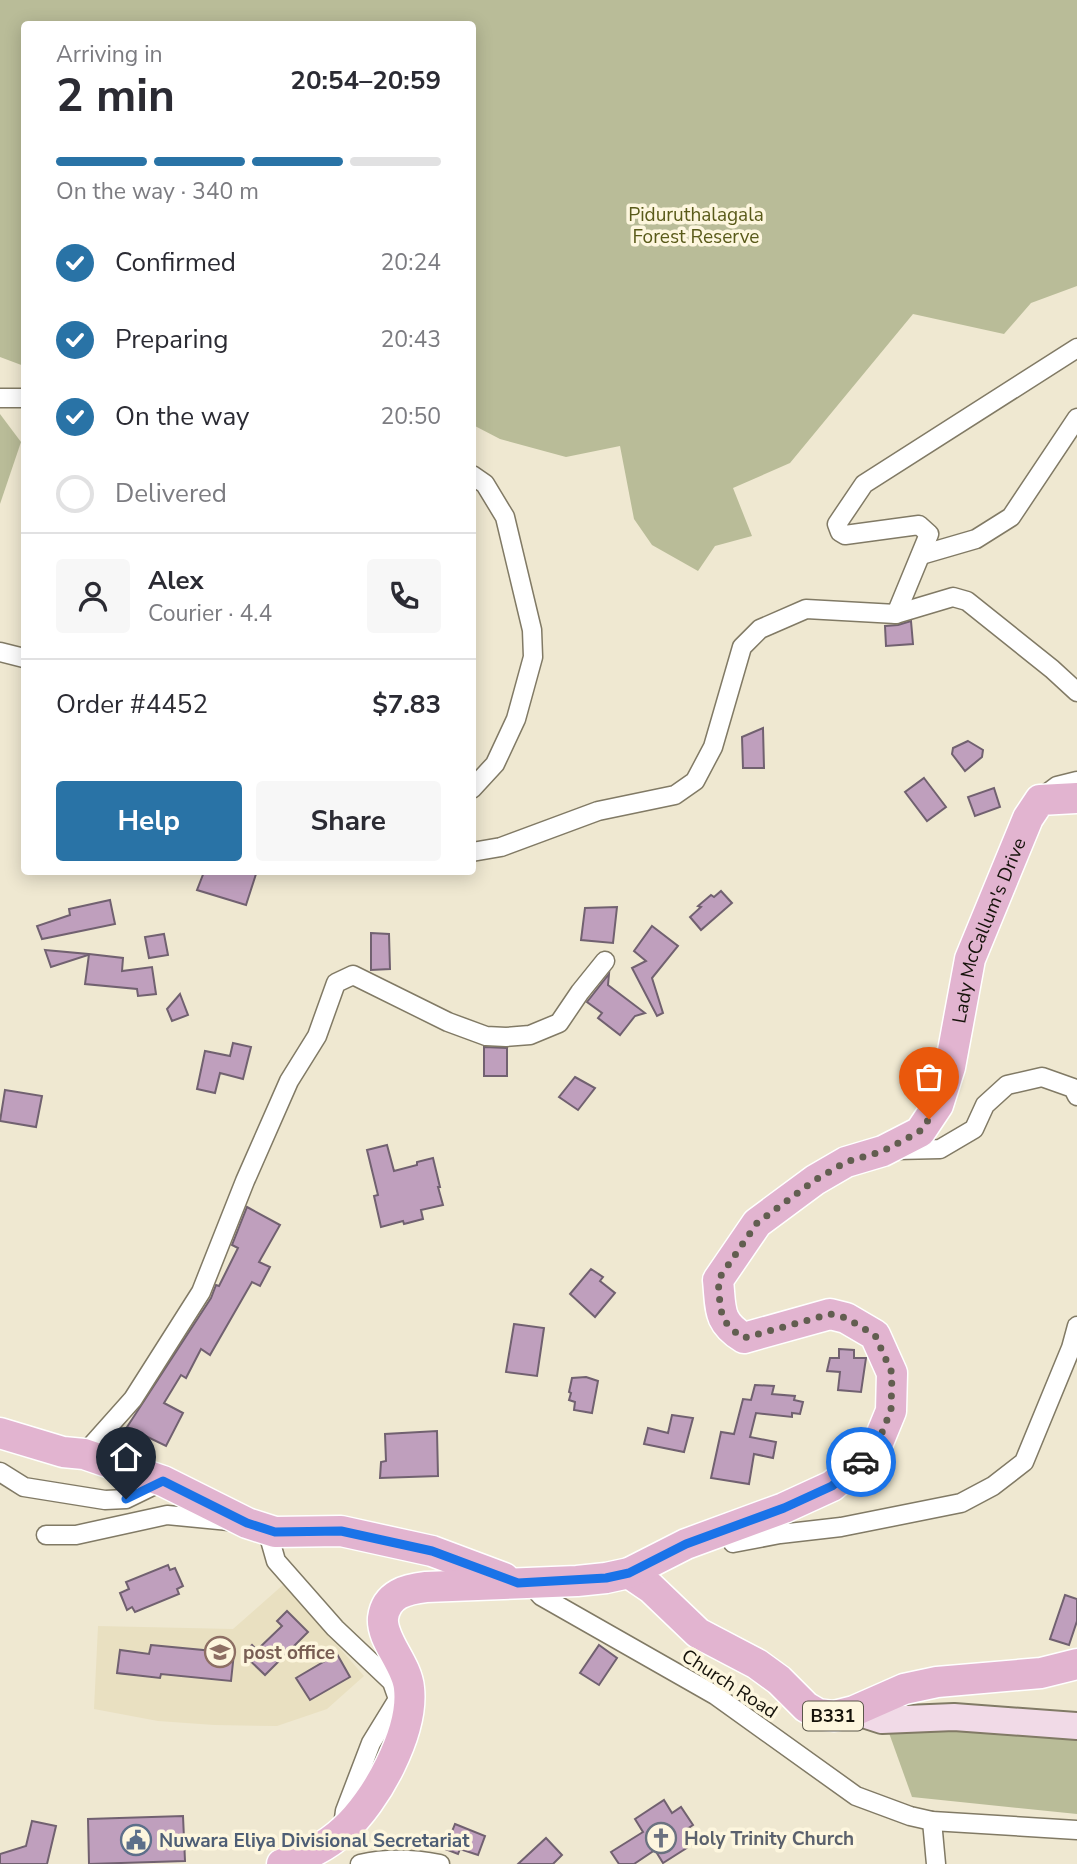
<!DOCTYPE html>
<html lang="en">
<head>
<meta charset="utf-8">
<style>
  :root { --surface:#fff; --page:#f7f7f7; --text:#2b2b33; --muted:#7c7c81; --line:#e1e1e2; --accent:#2973a6 }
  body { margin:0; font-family:"Nunito Sans",sans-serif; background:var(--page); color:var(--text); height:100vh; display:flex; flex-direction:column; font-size:26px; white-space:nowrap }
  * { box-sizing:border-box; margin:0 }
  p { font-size:23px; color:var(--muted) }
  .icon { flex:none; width:38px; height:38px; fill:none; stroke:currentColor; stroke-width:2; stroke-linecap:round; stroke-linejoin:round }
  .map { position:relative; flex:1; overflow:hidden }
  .side { position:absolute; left:21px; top:21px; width:455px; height:854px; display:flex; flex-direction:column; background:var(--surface); border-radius:7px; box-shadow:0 4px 18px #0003 }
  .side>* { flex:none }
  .pin { position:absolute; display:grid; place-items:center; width:60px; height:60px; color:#fff; margin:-72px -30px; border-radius:50% 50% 50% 0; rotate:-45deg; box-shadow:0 0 7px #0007 }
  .pin .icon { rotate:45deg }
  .courier { position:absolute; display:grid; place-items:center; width:70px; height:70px; margin:-35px; border:5px solid #1a73e8; border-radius:50%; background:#fff; color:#222; box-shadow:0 2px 9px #0007 }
  .head em { font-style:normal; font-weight:700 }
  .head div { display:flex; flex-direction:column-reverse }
  .head { display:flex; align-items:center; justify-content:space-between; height:119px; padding:0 35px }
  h1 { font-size:46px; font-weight:700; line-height:52px }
  .bar { display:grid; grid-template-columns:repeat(4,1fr); gap:10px 7px; align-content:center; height:84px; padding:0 35px }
  .bar i { height:9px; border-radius:5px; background:var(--line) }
  .bar .selected { background:var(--accent) }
  .bar p { grid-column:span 4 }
  .line { display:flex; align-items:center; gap:18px; padding:0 35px; border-top:2px solid var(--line) }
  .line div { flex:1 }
  .round { display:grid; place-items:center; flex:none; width:74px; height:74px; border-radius:7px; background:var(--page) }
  ol { padding:0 35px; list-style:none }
  li { display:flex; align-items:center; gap:21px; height:77px }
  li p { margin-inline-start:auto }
  li .icon { padding:7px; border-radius:50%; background:var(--accent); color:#fff; stroke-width:4 }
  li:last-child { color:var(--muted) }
  li i { width:38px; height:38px; border:4px solid var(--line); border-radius:50% }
  .button { display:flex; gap:14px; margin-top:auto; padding:14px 35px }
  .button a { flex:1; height:80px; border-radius:7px; background:var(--accent); color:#fff; font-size:28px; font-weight:700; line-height:80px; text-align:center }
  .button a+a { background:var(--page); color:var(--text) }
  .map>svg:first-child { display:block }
  .built { fill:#e9e0c1 }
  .green { fill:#b9bc98 }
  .building { fill:#bf9fbd; stroke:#716170; stroke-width:2 }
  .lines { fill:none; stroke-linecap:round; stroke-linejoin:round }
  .street-casing { stroke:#817a65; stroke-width:21 }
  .secondary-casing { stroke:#817a65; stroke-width:30 }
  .primary-casing { stroke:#fff; stroke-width:33 }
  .street { stroke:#fff; stroke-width:18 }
  .secondary { stroke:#f1dae7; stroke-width:26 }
  .primary { stroke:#e2b4d0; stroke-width:30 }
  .done { stroke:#625e50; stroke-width:7; stroke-dasharray:0 12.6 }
  .route { stroke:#1a73e8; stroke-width:9 }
  .labels { text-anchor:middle; stroke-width:7; stroke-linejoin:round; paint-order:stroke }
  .shield { fill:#fdf6de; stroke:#5b574a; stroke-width:2 }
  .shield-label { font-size:18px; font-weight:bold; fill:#16130b }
  .park-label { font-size:19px; fill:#595a19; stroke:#fdf6de }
  .street-label { font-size:19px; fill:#16130b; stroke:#fdf6de }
  .education-label { font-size:19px; font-weight:bold; fill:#785e54; stroke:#fdf6de; text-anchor:start }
  .worship-label { font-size:19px; font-weight:bold; fill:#5b616d; stroke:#fdf6de; text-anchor:start }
  .service-label { font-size:19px; font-weight:bold; fill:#4e5e75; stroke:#fdf6de; text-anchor:start }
</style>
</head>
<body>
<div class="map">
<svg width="1077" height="1864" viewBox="0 0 1077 1864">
  <rect width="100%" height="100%" fill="#efe8d1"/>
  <polygon class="built" points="284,1584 364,1676 327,1709 277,1726 214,1725 158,1721 94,1709 98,1626 233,1629"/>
  <g class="green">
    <polygon points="0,0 1077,0 1077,286 1031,303 1004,334 913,314 790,463 733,488 752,536 715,546 698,571 652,545 634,519 620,446 566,457 500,439 473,425 472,24 24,24 24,366 0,357"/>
    <polygon points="0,414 21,442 0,504"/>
    <polygon points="898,1726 1077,1735 1077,1814 912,1797 889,1733"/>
  </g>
  <g class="building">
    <polygon points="911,621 913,644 886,646 885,626 898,625"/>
    <polygon points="763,728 764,768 743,768 742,737"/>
    <polygon points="968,741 983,750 982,757 965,771 952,754 953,748"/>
    <polygon points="924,778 946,807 927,821 905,792"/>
    <polygon points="994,788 1000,807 975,816 968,797"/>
    <polygon points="204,872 248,872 256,874 246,905 197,890"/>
    <polygon points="721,891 732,903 701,930 690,917 701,907 698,906 711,895 714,897"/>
    <polygon points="110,900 115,924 42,939 37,926 70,915 69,909"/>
    <polygon points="617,907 613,943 581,940 585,908"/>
    <polygon points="652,926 678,946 652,978 663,1013 657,1016 632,968 646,961 634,951"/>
    <polygon points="371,933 389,934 390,969 371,970"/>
    <polygon points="164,934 168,955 149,958 145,937"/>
    <polygon points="45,950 88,954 88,955 51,967"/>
    <polygon points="89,954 123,958 122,971 152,967 156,994 138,996 137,989 85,984"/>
    <polygon points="609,974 608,985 645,1013 635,1016 620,1035 598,1018 602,1013 587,1002"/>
    <polygon points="180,994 188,1015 172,1021 167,1009"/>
    <polygon points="233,1043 251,1047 243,1079 220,1073 215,1093 197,1089 205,1051 230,1056"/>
    <polygon points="484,1047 507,1048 507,1076 484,1076"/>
    <polygon points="575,1077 595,1088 578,1110 559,1097"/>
    <polygon points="5,1090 42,1096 36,1127 0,1121"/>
    <polygon points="387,1145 394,1171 417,1165 417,1162 433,1158 440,1187 438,1187 443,1205 421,1210 423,1219 404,1224 403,1221 381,1227 374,1196 378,1195 367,1150"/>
    <polygon points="247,1207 280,1225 259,1262 270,1267 260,1286 252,1282 210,1355 201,1349 186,1378 181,1375 164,1403 183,1413 166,1446 127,1427 211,1298 216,1285 219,1286 238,1248 232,1245"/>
    <polygon points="591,1269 603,1277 600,1281 615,1293 595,1317 570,1294"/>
    <polygon points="514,1324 544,1328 537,1376 506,1372"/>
    <polygon points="839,1349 854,1350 854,1358 866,1358 861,1392 838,1390 840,1372 827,1371 830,1358 839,1358"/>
    <polygon points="586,1377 598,1381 592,1413 574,1410 575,1402 569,1400 571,1393 569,1392 572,1378"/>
    <polygon points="755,1385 774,1386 772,1394 795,1396 794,1400 803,1402 800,1414 792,1413 792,1417 756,1413 750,1437 776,1442 773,1458 754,1454 749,1484 711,1478 721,1432 734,1434 743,1399 751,1400"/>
    <polygon points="672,1415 693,1418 684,1452 644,1444 648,1428 668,1433"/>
    <polygon points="437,1431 438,1476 380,1478 381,1462 386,1461 385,1434"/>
    <polygon points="168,1565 170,1570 175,1568 183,1586 177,1589 179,1594 135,1612 132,1607 127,1610 120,1593 129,1589 126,1582"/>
    <polygon points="1065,1595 1077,1599 1077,1621 1069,1645 1050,1639"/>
    <polygon points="287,1611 308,1632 265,1675 243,1654 252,1645 257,1650 282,1626 277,1621"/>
    <polygon points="151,1645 234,1653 231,1681 161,1674 160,1678 117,1673 120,1650 149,1654"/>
    <polygon points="599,1645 617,1658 599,1685 580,1673"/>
    <polygon points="337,1654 350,1677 310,1700 296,1678"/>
    <polygon points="664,1800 672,1813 681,1807 693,1825 684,1831 693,1844 663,1863 655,1850 634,1864 619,1864 611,1852 643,1832 635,1819"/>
    <polygon points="183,1816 185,1861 89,1864 88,1819"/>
    <polygon points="32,1821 56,1826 47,1864 0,1864 0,1854 26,1846"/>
    <polygon points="455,1824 485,1836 478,1855 460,1849 458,1854 445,1849"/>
    <polygon points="546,1838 562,1855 553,1864 518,1864"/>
  </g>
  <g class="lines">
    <g class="street-casing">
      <g id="street">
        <polyline points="0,398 24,398"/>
        <polyline points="472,475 485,484 505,517 532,630 533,657 516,719 495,764 472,789"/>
        <polyline points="921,555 976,539 1011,517 1077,418"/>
        <polyline points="896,614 929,534 919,525 845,535 840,532 837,524 864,484 1077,348"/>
        <polyline points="0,652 24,658"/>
        <polyline points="1045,795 1057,786 1077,781"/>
        <polyline points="472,852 501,847 598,811 675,795 695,781 713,747 742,647 760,629 806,609 896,614 953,597 967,601 1052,669 1077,692"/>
        <polyline points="896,1150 940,1149 974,1129 985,1105 1007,1085 1042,1077 1073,1088 1077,1096"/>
        <polyline points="84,1454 133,1399 201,1292 245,1181 289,1081 317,1036 336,983 353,975 448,1022 486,1036 506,1037 530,1035 559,1023 580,992 605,961"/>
        <polyline points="0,1472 24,1487 105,1500 126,1499 163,1481"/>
        <polyline points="275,1532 270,1540 276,1561 335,1628 392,1682 398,1699 371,1743 345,1811 343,1826"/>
        <polyline points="46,1535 76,1535 167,1515 229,1521"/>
        <polyline points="733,1543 780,1534 841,1527 961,1503 993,1486 1024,1462 1071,1348 1077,1326"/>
        <polyline points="529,1582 541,1596 715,1695 856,1796 910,1816 932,1821 1077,1830"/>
        <polyline points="932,1821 936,1864"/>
        <path d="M360,1864C386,1858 414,1859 440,1864"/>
      </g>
    </g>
    <g class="secondary-casing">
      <polyline id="secondary" points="854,1711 882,1720 954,1717 1077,1726"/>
    </g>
    <g class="primary-casing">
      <g id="primary">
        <polyline points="0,1433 63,1452 84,1454 163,1481 247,1523 275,1532 341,1531 432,1551 504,1578"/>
        <polyline points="629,1573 651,1588 698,1633 757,1664 779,1680 806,1707 818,1714 834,1716 854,1711 904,1689 937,1682 1041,1673 1077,1664"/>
        <path id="s1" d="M282,1864C304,1857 326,1847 343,1831C376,1802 414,1732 409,1688C407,1664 381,1640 383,1618C386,1594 407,1589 426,1587L577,1581L606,1578L629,1573L686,1544L784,1508L832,1486L875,1450L891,1411L892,1373L875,1335L846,1318L830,1314L744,1338C717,1322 721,1308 718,1280L757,1223L815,1180L846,1162L883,1151L920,1132L938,1105L950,1067L970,959L1028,818L1040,800L1077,798"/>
      </g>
    </g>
    <use href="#street" class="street"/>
    <use href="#secondary" class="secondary"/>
    <use href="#primary" class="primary"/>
  </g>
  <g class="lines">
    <path class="done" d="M861,1462L875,1450L891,1410L892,1373L875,1335L846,1318L830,1314L744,1338C717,1322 721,1308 718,1280L757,1223L815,1180L846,1162L883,1151L919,1132L929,1119"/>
    <polyline class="route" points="126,1499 163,1481 247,1523 275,1532 341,1531 432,1551 518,1583 606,1578 629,1573 686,1544 784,1508 832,1486 861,1462"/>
  </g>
  <defs>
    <g id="school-ring" transform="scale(1.575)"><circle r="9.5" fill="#fdf6de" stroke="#8d6e63" stroke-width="1.5"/><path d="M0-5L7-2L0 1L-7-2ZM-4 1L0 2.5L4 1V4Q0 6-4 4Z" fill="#8d6e63"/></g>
    <g id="church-ring" transform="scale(1.575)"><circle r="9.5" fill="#fdf6de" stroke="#6b7280" stroke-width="1.5"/><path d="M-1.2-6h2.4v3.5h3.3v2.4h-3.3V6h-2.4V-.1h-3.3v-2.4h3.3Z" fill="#6b7280"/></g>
    <g id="civic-ring" transform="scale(1.575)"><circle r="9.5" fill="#fdf6de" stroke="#5c6f8a" stroke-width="1.5"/><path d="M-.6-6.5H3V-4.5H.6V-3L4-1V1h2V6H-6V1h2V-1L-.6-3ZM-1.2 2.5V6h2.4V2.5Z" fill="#5c6f8a"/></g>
  </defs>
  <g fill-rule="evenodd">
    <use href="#school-ring" x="220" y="1652"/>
    <use href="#church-ring" x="661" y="1838"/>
    <use href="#civic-ring" x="136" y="1840"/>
  </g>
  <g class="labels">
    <rect class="shield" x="803" y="1701.5" width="60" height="29" rx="5"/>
    <g class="shield-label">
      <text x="833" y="1722">B331</text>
    </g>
    <g class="park-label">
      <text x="696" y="221">Piduruthalagala<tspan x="696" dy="22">Forest Reserve</tspan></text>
    </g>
    <g class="street-label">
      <text dy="7" stroke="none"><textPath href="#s1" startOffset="1647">Lady McCallum's Drive</textPath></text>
      <text transform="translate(730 1683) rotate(33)" y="7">Church Road</text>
    </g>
    <g class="education-label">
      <text x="243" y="1659">post office</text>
    </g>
    <g class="worship-label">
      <text x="684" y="1845">Holy Trinity Church</text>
    </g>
    <g class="service-label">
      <text x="159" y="1847">Nuwara Eliya Divisional Secretariat</text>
    </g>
  </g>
</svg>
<div class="pin" style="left:929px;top:1119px;background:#ea580c"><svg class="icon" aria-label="bag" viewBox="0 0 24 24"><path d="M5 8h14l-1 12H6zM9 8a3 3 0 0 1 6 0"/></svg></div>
<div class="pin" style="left:126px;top:1499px;background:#1f2937"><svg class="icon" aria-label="home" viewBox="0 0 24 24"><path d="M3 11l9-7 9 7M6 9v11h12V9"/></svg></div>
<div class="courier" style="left:861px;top:1462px"><svg class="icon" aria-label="car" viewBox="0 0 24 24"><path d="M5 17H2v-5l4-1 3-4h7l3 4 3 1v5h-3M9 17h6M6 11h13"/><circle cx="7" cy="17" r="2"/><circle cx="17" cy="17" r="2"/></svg></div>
<section class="side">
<div class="head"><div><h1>2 min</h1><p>Arriving in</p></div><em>20:54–20:59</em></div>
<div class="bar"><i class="selected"></i><i class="selected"></i><i class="selected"></i><i></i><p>On the way · 340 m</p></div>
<ol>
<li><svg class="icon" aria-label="check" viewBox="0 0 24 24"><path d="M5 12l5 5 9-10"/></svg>Confirmed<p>20:24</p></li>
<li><svg class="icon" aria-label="check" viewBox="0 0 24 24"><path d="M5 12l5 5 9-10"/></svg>Preparing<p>20:43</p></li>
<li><svg class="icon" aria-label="check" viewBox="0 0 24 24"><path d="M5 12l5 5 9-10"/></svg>On the way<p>20:50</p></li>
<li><i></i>Delivered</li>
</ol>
<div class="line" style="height:126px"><a class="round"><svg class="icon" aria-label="person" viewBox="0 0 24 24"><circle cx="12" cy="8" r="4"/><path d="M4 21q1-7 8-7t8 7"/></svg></a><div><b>Alex</b><p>Courier · 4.4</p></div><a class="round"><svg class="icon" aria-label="phone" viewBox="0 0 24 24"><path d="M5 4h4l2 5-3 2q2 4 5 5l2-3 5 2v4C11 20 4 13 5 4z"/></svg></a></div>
<div class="line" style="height:91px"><div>Order #4452</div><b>$7.83</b></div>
<div class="button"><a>Help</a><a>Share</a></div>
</section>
</div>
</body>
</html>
